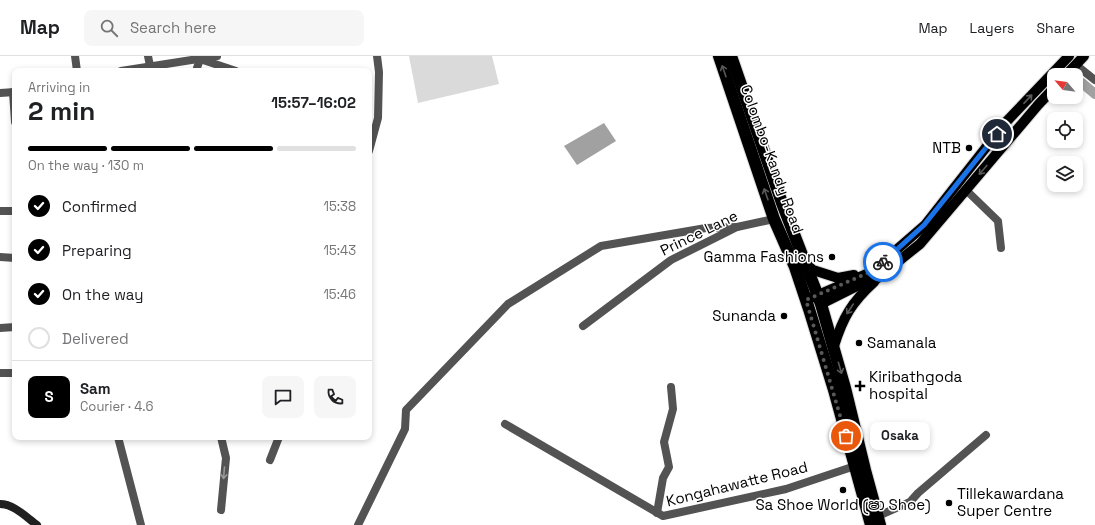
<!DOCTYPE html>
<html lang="en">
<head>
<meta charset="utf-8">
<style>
  :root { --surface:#fff; --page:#f6f6f6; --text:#202124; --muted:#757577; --line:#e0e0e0; --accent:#000 }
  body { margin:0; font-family:"Space Grotesk","Noto Sans Sinhala",sans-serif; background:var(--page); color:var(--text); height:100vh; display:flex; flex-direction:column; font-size:15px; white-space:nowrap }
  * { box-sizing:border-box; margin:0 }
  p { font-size:13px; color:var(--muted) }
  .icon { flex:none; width:22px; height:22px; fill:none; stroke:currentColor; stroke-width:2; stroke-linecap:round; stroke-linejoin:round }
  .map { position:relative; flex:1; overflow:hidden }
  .sheet { position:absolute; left:12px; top:12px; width:360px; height:372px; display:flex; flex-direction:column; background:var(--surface); border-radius:8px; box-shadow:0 2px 6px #0003 }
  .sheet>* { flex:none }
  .needle { width:26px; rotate:298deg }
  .controls { position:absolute; left:1047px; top:12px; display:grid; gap:8px }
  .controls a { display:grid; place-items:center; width:36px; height:36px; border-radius:8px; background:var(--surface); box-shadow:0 2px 6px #0003; font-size:20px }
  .pin { position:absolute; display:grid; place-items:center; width:34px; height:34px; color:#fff; margin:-17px; border:2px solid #fff; border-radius:50%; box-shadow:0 1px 4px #0007 }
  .courier { position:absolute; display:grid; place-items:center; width:40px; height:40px; margin:-20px; border:3px solid #1a73e8; border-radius:50%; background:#fff; color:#222; box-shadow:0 1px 5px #0007 }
  .bubble { position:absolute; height:28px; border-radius:8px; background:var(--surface); box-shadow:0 2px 6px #0003; font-size:13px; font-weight:800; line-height:28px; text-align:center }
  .summary em { font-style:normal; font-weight:800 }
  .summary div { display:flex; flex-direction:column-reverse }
  .summary { display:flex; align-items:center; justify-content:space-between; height:68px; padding:0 16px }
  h1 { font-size:26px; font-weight:800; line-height:30px }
  .bar { display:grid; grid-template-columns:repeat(4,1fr); gap:6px 4px; align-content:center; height:48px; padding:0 16px }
  .bar i { height:5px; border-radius:3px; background:var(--line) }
  .bar .active { background:var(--accent) }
  .bar p { grid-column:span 4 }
  .line { display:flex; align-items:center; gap:10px; padding:0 16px; border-top:1px solid var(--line) }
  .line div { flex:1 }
  .round { display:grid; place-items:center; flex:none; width:42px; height:42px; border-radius:8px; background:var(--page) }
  ol { padding:0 16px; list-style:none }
  li { display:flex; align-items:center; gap:12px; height:44px }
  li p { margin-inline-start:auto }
  li .icon { padding:4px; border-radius:50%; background:var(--accent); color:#fff; stroke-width:4 }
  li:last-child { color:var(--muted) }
  li i { width:22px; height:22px; border:2px solid var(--line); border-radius:50% }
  header { display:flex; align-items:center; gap:24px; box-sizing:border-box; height:56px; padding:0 20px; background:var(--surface); border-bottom:1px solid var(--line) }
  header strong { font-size:19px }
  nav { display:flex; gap:22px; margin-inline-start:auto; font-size:14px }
  .search { width:280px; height:36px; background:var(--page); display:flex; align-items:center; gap:10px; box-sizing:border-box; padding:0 14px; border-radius:8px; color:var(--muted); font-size:15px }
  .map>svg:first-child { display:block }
  .green { fill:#dadada }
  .water { fill:#a1a1a1 }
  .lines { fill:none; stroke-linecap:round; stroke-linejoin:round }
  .canal { stroke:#a1a1a1; stroke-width:10 }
  .primary-casing { stroke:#dbdbdb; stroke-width:12 }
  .highway-casing { stroke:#dbdbdb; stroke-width:14 }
  .street { stroke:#535353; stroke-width:8 }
  .secondary { stroke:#202020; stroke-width:8 }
  .primary { stroke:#000; stroke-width:10 }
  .highway { stroke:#000; stroke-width:12 }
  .oneway { stroke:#595959 }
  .oneway2 { stroke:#989898 }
  .done { stroke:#595959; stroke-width:4; stroke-dasharray:0 7.2 }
  .route { stroke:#1a73e8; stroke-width:5 }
  .poi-dot { fill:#000; stroke:#fff; stroke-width:1.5 }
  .labels { text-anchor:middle; stroke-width:3; stroke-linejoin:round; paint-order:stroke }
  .poi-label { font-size:15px; fill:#000; stroke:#fff; text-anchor:end }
  .street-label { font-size:15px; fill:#000; stroke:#fff }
</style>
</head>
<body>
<header>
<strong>Map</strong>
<div class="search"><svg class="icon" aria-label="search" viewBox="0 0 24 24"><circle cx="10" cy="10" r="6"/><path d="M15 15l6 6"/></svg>Search here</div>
<nav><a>Map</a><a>Layers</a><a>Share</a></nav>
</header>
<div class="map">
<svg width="1095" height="469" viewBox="0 0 1095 469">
  <rect width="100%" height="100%" fill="#fff"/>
  <polygon class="green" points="409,0 492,0 499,28 418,47"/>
  <polygon class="water" points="604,67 616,85 577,109 564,90"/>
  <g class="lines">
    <polyline class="canal" points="1082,27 1095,38"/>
    <g class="primary-casing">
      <g id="primary">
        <polyline points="1066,19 1084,0"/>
        <polyline points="806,208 813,214 838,222 854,219"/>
        <polyline points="811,242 871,216 925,169 1006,66 1069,0"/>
        <polyline points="821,248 857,230 875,224 920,188 1038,49 1054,32"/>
        <path d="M834,290C843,261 852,246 874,226"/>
      </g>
    </g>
    <g class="highway-casing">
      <g id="highway">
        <polyline points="719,0 774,163 795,211 809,253 834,334 871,469"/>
        <polyline points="731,0 782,147 821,248 845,332 865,414 880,469"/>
      </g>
    </g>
    <g class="street">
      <polyline points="75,0 77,15"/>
      <polyline points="148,0 150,10"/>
      <polyline points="1076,9 1095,24"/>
      <polyline points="121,15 217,0"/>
      <polyline points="196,15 200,3 236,15"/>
      <polyline points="13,36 15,66"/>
      <polyline points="0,37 15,36"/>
      <polyline points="369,95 378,62 379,16 377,0"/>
      <polyline points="966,134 998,165 1001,192"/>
      <polyline points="0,155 15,155"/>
      <polyline points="0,201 15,202"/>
      <polyline points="583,270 671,204 737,171 774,163"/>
      <polyline points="0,272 15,271"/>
      <polyline points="0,317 15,317"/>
      <polyline points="505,368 663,460 786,433 855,410"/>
      <polyline points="118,381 141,469"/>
      <polyline points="270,404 279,381"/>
      <polyline points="221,454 226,402 221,381"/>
      <polyline points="657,457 663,422 669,411 664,386 673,353 671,331"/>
      <polyline points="878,460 910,446 918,437 986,379"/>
      <polyline points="358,469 405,373 406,354 508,248 601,190 706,172 737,171"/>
    </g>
    <path class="secondary" d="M0,448C14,448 26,461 37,469"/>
    <use href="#primary" class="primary"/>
    <use href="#highway" class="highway"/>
  </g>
  <defs><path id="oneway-shaft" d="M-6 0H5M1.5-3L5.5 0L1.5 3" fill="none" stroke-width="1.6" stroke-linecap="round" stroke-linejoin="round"/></defs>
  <g class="oneway">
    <use href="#oneway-shaft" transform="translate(724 15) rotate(-109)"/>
    <use href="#oneway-shaft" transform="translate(1028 43) rotate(-47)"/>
    <use href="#oneway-shaft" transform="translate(983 114) rotate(130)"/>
    <use href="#oneway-shaft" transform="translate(766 138) rotate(-109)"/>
    <use href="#oneway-shaft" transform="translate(850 253) rotate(123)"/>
    <use href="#oneway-shaft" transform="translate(840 312) rotate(74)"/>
  </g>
  <use class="oneway2" href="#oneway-shaft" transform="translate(224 417) rotate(95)"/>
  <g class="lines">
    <polyline class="done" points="846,380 806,244 870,216 883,206"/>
    <polyline class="route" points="883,206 924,169 997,78"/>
  </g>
  <g class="poi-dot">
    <circle cx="969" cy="92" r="4"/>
    <circle cx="832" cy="201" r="4"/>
    <circle cx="784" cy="260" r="4"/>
    <circle cx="859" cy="287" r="4"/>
    <path d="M858 324h4v4h4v4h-4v4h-4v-4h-4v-4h4z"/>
    <circle cx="843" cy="434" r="4"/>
    <circle cx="949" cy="447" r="4"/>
  </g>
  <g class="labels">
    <g class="poi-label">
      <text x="961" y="97">NTB</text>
      <text x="824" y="206">Gamma Fashions</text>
      <text x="776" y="265">Sunanda</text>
      <text x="867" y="292" text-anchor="start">Samanala</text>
      <text x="869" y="326" text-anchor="start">Kiribathgoda<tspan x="869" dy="17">hospital</tspan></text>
      <text x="957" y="443" text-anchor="start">Tillekawardana<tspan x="957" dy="17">Super Centre</tspan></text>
      <text x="843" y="454" text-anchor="middle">Sa Shoe World (ෂා Shoe)</text>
    </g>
    <g class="street-label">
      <text transform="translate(772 103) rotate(70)" y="5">Colombo-Kandy Road</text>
      <text transform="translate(699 177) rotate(-26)" y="5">Prince Lane</text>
      <text transform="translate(737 428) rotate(-14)" y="5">Kongahawatte Road</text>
    </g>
  </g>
</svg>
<div class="controls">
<a><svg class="needle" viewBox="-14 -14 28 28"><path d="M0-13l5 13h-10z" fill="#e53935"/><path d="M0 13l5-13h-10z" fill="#757577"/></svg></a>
<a><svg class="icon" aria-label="locate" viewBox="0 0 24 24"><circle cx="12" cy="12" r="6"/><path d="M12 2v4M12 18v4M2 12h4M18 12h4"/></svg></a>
<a><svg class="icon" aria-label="layers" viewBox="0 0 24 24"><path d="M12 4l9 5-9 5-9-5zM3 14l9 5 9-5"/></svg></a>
</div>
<div class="pin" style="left:846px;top:380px;background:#ea580c"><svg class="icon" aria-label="bag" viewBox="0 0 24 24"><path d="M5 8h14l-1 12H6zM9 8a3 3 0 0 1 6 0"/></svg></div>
<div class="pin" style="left:997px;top:78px;background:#1f2937"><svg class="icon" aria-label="home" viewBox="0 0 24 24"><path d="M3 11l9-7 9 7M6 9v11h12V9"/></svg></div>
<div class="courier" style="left:883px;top:206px"><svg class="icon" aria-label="bike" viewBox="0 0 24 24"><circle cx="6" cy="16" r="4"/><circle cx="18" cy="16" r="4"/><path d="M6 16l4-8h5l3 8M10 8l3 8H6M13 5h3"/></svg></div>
<div class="bubble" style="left:870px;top:366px;width:60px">Osaka</div>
<section class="sheet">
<div class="summary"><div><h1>2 min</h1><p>Arriving in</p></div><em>15:57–16:02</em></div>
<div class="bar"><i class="active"></i><i class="active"></i><i class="active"></i><i></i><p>On the way · 130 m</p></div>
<ol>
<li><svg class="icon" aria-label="check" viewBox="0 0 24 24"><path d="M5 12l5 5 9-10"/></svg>Confirmed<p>15:38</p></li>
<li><svg class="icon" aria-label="check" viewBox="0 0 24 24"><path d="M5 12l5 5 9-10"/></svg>Preparing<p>15:43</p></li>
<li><svg class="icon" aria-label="check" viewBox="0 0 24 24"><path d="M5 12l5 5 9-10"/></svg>On the way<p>15:46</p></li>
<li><i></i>Delivered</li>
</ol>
<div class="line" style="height:72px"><b class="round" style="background:var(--accent);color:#fff">S</b><div><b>Sam</b><p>Courier · 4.6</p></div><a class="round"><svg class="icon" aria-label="chat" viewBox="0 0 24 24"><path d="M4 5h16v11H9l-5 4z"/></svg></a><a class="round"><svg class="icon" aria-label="phone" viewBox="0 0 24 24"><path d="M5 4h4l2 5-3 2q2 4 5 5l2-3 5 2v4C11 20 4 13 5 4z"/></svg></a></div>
</section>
</div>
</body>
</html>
